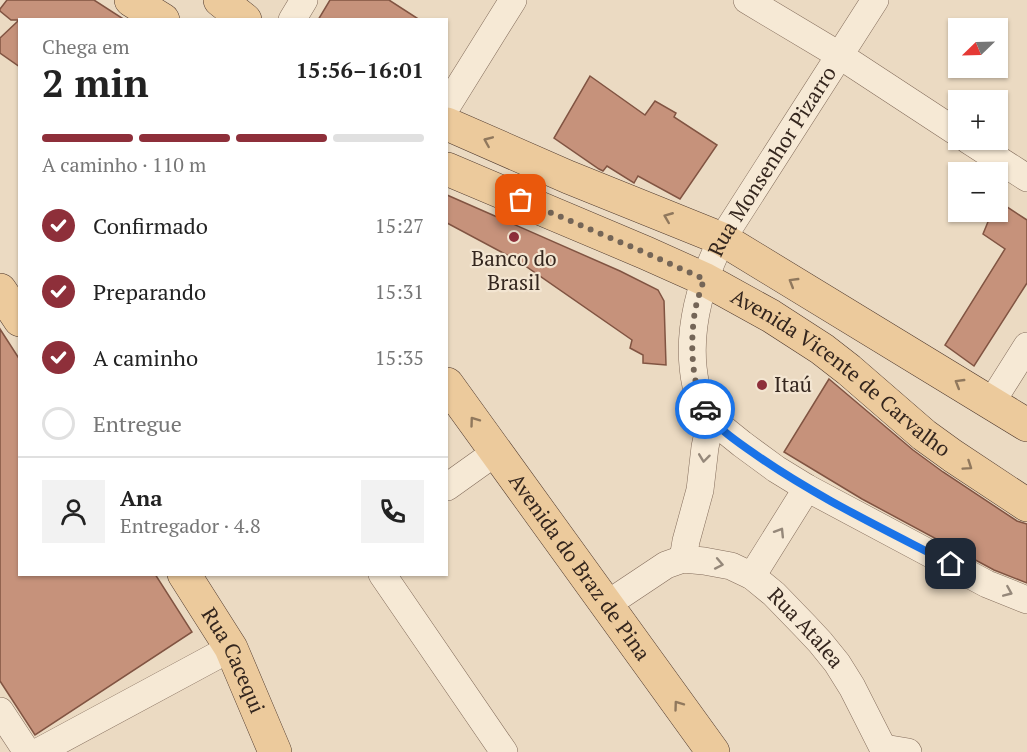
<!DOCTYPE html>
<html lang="pt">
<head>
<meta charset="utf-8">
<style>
  :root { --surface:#fff; --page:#f2f2f2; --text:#222; --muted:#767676; --line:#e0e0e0; --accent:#8e2f3a }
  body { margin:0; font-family:"PT Serif",serif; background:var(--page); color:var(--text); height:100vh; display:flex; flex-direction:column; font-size:22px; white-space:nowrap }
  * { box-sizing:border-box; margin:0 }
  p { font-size:20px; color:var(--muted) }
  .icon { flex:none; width:33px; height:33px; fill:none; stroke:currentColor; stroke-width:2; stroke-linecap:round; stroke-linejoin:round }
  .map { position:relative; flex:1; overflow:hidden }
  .panel { position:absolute; left:18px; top:18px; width:430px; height:558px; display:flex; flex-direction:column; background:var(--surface); border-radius:0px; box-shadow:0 2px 4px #0004 }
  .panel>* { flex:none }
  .needle { width:39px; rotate:247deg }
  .fabs { position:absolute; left:948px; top:18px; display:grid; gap:12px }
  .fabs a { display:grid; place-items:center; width:60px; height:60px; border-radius:0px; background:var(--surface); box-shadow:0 2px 4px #0004; font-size:30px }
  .pin { position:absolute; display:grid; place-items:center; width:51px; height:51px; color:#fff; margin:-26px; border-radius:12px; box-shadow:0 3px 9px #0006 }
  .courier { position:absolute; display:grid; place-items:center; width:60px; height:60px; margin:-30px; border:4px solid #1a73e8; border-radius:50%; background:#fff; color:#222; box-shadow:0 2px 8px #0007 }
  .headline em { font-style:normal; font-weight:600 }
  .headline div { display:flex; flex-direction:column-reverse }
  .headline { display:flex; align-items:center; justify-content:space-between; height:102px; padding:0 24px }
  h1 { font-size:39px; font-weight:600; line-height:45px }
  .bar { display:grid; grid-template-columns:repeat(4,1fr); gap:9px 6px; align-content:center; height:72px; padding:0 24px }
  .bar i { height:8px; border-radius:4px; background:var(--line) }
  .bar .selected { background:var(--accent) }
  .bar p { grid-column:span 4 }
  .line { display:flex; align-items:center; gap:15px; padding:0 24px; border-top:2px solid var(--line) }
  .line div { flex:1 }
  .round { display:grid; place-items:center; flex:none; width:63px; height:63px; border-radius:0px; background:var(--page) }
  ol { padding:0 24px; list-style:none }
  li { display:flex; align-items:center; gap:18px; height:66px }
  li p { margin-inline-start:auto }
  li .icon { padding:6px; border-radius:50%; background:var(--accent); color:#fff; stroke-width:4 }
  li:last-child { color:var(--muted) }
  li i { width:33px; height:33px; border:3px solid var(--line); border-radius:50% }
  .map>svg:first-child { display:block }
  .building { fill:#c6927b; stroke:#815442; stroke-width:1.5 }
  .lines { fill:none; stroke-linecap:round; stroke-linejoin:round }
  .minor-casing { stroke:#836c5b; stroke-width:28 }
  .major-casing { stroke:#513b2f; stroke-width:34 }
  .minor { stroke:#f6e9d5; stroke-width:27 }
  .major { stroke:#ecca9c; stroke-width:33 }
  .oneway { stroke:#90785d }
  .oneway2 { stroke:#95887a }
  .done { stroke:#746557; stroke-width:6; stroke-dasharray:0 10.8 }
  .route { stroke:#1a73e8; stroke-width:8 }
  .poi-dot { fill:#8e2f3a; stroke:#f3e5d1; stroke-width:2 }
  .labels { text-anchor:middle; stroke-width:4.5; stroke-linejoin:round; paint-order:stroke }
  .street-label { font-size:21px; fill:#34261e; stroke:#f3e5d1 }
  .poi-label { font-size:21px; fill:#34261e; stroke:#f3e5d1 }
</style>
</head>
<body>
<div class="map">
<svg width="1027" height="752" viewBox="0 0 1027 752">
  <rect width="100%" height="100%" fill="#ebdac2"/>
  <g class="building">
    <polygon points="7,0 94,0 125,20 20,20 20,67 0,53 0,38 19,20 11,20 0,11 0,9"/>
    <polygon points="330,0 389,0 420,20 318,20"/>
    <polygon points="590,76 645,115 655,101 676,113 674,117 717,145 680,199 638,176 634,183 607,166 603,171 599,169 554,138"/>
    <polygon points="447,195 620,271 658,290 664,301 666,365 643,363 643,355 630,348 632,340 518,261 447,223"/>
    <polygon points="998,201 1027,220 1027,283 974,366 945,345 1005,249 983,234 992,212 998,212"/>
    <polygon points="0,329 20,360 20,574 155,574 192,632 35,735 0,681"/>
    <polygon points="829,379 913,450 943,472 1017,521 1027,524 1027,583 994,570 862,499 784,452"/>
  </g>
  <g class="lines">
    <g class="minor-casing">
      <g id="minor">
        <polyline points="747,0 839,55 958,133"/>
        <polyline points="292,20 304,0"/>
        <polyline points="447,106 513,0"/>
        <polyline points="968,140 1027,178"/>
        <polyline points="991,403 1027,346"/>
        <polyline points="711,419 742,444 776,469 807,488 987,584 1027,600"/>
        <polyline points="447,487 496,452"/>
        <path id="s1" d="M683,559L686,541L700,490L705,447L711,419C705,409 699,398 696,386C685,335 699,285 722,239L875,0"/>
        <polyline points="382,574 504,752"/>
        <polyline points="752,576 807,488"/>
        <path id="s2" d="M606,605L666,565L683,559L704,561L731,566L752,576L774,594L805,626L820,642L837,663L852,687L885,752"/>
        <polyline points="0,711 27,752"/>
        <polyline points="884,748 908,752"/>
        <polyline points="38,752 231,648"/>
      </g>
    </g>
    <g class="major-casing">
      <g id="major">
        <polyline points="131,0 163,20"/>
        <polyline points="220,0 245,20"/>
        <polyline points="447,124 568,177 722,239 1027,425"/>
        <path id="s3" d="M447,169L646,253L704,279L771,316L822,349L849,370L924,435L953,456L1027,505"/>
        <polyline points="0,290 20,320"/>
        <path id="s4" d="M447,384L713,752"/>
        <path id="s5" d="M184,574L231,648L275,752"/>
      </g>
    </g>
    <use href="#minor" class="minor"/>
    <use href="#major" class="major"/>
  </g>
  <defs><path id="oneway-chevron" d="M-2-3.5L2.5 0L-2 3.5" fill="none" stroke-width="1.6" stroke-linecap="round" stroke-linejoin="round" transform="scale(1.5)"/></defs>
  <g class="oneway">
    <use href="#oneway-chevron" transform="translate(488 141) rotate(-157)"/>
    <use href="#oneway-chevron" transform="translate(668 217) rotate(-158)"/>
    <use href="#oneway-chevron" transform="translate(793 282) rotate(-149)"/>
    <use href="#oneway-chevron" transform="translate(959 383) rotate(-149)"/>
    <use href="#oneway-chevron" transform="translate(474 421) rotate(-126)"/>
    <use href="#oneway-chevron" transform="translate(968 466) rotate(34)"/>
    <use href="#oneway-chevron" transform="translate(678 705) rotate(-126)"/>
  </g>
  <g class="oneway2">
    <use href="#oneway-chevron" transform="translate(704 458) rotate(97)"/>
    <use href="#oneway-chevron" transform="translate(780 532) rotate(-58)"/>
    <use href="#oneway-chevron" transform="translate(719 564) rotate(11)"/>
    <use href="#oneway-chevron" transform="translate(1008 592) rotate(23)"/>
  </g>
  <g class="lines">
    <path class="done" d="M521,200L646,253L704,279C701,289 697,300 695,311C690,341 691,382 705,409"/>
    <path class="route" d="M705,409C715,427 735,440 752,452C814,496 884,529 951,564"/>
  </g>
  <g class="poi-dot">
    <circle cx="514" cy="237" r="6"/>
    <circle cx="762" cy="385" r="6"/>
  </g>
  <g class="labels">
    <g class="street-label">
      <text dy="7" stroke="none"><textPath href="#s1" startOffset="424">Rua Monsenhor Pizarro</textPath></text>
      <text dy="7" stroke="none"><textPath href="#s3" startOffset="446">Avenida Vicente de Carvalho</textPath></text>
      <text dy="7" stroke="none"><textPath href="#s4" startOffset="226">Avenida do Braz de Pina</textPath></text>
      <text dy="7" stroke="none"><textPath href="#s2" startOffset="237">Rua Atalea</textPath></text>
      <text dy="7" stroke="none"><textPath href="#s5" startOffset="100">Rua Cacequi</textPath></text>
    </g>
    <g class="poi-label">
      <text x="514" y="266">Banco do<tspan x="514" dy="24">Brasil</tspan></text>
      <text x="774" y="392" text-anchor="start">Itaú</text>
    </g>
  </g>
</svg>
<div class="fabs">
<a><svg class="needle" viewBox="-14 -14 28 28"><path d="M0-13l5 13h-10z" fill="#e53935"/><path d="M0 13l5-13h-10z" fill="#767676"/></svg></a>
<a>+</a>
<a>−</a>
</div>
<div class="pin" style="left:521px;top:200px;background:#ea580c"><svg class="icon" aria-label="bag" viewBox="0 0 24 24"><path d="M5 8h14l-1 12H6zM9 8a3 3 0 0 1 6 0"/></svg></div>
<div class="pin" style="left:951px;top:564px;background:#1f2937"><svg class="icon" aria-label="home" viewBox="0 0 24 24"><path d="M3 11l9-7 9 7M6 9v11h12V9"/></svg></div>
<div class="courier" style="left:705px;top:409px"><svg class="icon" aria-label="car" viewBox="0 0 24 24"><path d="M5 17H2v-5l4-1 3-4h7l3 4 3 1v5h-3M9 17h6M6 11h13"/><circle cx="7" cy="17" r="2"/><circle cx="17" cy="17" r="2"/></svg></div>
<section class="panel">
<div class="headline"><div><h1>2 min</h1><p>Chega em</p></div><em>15:56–16:01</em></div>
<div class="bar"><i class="selected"></i><i class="selected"></i><i class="selected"></i><i></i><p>A caminho · 110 m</p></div>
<ol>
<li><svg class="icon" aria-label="check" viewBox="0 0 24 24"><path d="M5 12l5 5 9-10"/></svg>Confirmado<p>15:27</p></li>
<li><svg class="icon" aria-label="check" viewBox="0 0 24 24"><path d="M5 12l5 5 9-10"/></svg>Preparando<p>15:31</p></li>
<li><svg class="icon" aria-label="check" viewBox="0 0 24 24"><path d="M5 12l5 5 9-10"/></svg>A caminho<p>15:35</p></li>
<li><i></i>Entregue</li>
</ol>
<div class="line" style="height:108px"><a class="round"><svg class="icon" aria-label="person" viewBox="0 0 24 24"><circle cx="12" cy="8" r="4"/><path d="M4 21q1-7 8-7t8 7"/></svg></a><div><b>Ana</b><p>Entregador · 4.8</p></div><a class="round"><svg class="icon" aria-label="phone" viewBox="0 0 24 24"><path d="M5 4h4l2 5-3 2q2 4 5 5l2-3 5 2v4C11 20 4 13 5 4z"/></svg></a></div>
</section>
</div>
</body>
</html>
